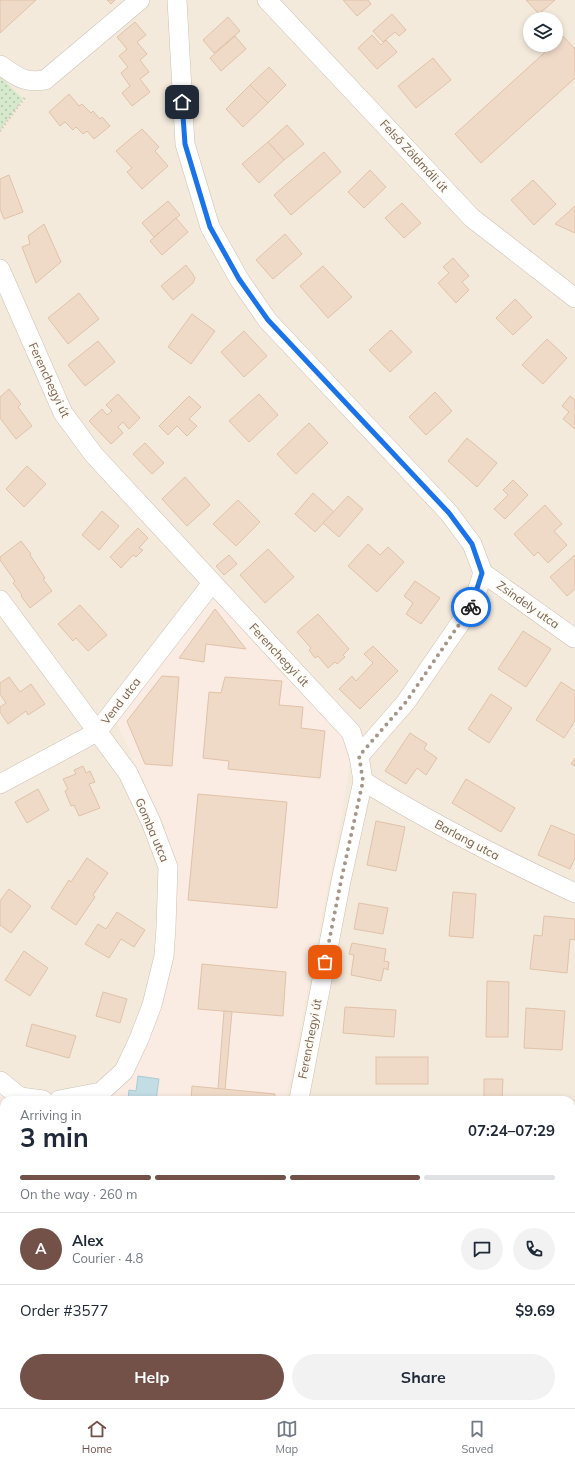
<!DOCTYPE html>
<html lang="en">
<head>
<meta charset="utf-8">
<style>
  :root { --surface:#fff; --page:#f2f2f3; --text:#1f2937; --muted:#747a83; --line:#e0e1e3; --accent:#735149 }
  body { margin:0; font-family:Mulish,sans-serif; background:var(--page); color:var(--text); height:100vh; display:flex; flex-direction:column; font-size:15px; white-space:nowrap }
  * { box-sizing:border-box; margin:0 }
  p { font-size:13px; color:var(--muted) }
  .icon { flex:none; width:22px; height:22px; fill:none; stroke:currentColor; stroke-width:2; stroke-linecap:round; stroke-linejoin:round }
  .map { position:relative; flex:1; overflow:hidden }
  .side { position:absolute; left:0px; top:1096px; width:575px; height:312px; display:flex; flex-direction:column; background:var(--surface); border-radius:12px 12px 0 0; box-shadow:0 2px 6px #0003 }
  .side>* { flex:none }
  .controls { position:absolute; left:523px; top:12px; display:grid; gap:8px }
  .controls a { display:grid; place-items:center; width:40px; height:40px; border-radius:50%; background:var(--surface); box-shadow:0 2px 6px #0003; font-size:20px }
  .pin { position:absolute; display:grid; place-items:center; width:34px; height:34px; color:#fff; margin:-17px; border-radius:8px; box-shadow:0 2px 6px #0006 }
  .courier { position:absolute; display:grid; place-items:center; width:40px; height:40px; margin:-20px; border:3px solid #1a73e8; border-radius:50%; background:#fff; color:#222; box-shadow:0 1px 5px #0007 }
  .head em { font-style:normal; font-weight:700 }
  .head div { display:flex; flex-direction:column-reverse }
  .head { display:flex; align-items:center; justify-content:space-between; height:68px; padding:0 20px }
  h1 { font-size:26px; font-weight:700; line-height:30px }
  .bar { display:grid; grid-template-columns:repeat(4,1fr); gap:6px 4px; align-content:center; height:48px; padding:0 20px }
  .bar i { height:5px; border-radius:3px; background:var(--line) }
  .bar .active { background:var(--accent) }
  .bar p { grid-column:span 4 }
  .line { display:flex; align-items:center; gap:10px; padding:0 20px; border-top:1px solid var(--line) }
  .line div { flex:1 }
  .round { display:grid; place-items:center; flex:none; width:42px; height:42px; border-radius:21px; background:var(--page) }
  .primary-button { display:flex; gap:8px; margin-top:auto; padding:8px 20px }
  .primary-button a { flex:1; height:46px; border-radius:24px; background:var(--accent); color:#fff; font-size:16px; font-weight:700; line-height:46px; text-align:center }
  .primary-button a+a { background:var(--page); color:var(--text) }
  .menu { display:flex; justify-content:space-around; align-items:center; height:56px; border-top:1px solid var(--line); background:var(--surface); font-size:11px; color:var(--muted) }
  .menu a { display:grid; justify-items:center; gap:2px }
  .menu .active { color:var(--accent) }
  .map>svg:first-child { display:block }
  .residential { fill:#f3eadc; fill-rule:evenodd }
  .commercial { fill:#faebe3 }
  .park { fill:url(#park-dots) }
  .water { fill:#c3dde4; stroke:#aacbd5 }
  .building { fill:#efdac7; stroke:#e0c2a9 }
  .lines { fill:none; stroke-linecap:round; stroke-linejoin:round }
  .minor-casing { stroke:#cdc0b3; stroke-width:20 }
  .path { stroke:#d4bdaa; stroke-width:2.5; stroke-dasharray:1 3; stroke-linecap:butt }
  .minor { stroke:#fff; stroke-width:19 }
  .done { stroke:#a59688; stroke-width:4; stroke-dasharray:0 7.2 }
  .route { stroke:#1a73e8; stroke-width:5 }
  .labels { text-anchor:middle; stroke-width:3.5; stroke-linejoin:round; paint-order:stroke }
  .street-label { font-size:12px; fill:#766151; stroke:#fefbf4 }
</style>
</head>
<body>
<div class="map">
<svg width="575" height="1408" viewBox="0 0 575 1408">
  <defs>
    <pattern id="park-dots" width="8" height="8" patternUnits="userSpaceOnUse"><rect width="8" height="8" fill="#d6e9cc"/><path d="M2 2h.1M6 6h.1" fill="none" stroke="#b2c0a8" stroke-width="1.8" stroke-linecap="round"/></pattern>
  </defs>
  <rect width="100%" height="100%" fill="#fbf7ed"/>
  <path class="residential" d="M0,0H575V1408H0V131L23,99L0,76ZM530,19H556V45H530ZM4,1100H571V1404H4Z"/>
  <g class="commercial">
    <polygon points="214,596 281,673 341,731 350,764 341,820 287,1095 288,1100 94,1100 128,1078 146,1049 157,1012 173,860 165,827 115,720"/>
    <polygon points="0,1088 16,1100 4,1100 4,1255 0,1255"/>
  </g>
  <polygon class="park" points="0,76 23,99 0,131"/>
  <polygon class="water" points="138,1076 159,1079 156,1100 128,1100 129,1090 136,1091"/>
  <g class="building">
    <polygon points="0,0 36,0 0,33"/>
    <polygon points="107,0 115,0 111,4"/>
    <polygon points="343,0 368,0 371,4 357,16"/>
    <polygon points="526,0 555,0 539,14"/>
    <polygon points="392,14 406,30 399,36 395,32 383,42 373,31"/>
    <polygon points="228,17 240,31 214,53 203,40"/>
    <polygon points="135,22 146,35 137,42 147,54 140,60 149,72 140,79 150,92 132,106 122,93 130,86 121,73 128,67 119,56 127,49 117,37"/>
    <polygon points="372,35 381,45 386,40 397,52 377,69 358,48"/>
    <polygon points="235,36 246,49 221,71 210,58"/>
    <polygon points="563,36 575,49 575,78 481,163 455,134 553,45 556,45 556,42"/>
    <polygon points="433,58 451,80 416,108 398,86"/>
    <polygon points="269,67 286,85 268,103 250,85"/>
    <polygon points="250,85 268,103 243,127 226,109"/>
    <polygon points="69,94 79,106 82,104 91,113 93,111 100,119 102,117 110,126 94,139 87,131 83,134 76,127 73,130 65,122 60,126 49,112"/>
    <polygon points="287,125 304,144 284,160 268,142"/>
    <polygon points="142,129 159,147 155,151 168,166 142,189 127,172 132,168 116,151"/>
    <polygon points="268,142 284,160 259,183 242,164"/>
    <polygon points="324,152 341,172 291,215 274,195"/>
    <polygon points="370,170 386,187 364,208 348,192"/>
    <polygon points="9,175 23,212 4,219 0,209 0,179"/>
    <polygon points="533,180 556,204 534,225 511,200"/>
    <polygon points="168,201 180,215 154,237 142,223"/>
    <polygon points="402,203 421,223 404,238 385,218"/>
    <polygon points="575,206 575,233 555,224"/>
    <polygon points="176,218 188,232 162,255 150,241"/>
    <polygon points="44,224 61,262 36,283 22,247 30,244 28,236"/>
    <polygon points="285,234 302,254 273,279 256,260"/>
    <polygon points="453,258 469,276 462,282 469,290 456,303 438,283 449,273 443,267"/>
    <polygon points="186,265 192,273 195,278 193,283 173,300 161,286"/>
    <polygon points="323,266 352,297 328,318 300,286"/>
    <polygon points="79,293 99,319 68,344 48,318"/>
    <polygon points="515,299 532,317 513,335 496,318"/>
    <polygon points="192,314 215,331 191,364 168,347"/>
    <polygon points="391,330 412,352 390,372 369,350"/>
    <polygon points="244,331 267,356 244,377 221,352"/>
    <polygon points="547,339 567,358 543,384 522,365"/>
    <polygon points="98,341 115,362 85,386 68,365"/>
    <polygon points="9,389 21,404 18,407 32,426 16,439 0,418 0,397"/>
    <polygon points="435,392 452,411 426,435 409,417"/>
    <polygon points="118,394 140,418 129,429 123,422 118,427 123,433 111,444 89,421 102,409 107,415 112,411 106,405"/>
    <polygon points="259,394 278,415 249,442 229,421"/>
    <polygon points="189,396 201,407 189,419 197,426 187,436 177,426 168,435 159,426"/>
    <polygon points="570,396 575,400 575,429 563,419 569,412 562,406"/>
    <polygon points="309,423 328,443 296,474 277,454"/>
    <polygon points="467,438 497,463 477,487 448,461"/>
    <polygon points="145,443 164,463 152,474 133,454"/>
    <polygon points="27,466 46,484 24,507 6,489"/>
    <polygon points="185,477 210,505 187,526 162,499"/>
    <polygon points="513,480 528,495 505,519 494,509 508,495 503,490"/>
    <polygon points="313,493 334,512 315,532 295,514"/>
    <polygon points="348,496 363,509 339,537 323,523"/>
    <polygon points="238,500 260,522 236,546 213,524"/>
    <polygon points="545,505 562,524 554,531 567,545 548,563 538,552 534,556 514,534"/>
    <polygon points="102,511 119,526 99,550 82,535"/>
    <polygon points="138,528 148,538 139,548 143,550 136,557 133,555 121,568 110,557"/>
    <polygon points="21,541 31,554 30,555 45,578 43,579 52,591 30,608 21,596 22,595 13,583 15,581 0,560 0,557"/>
    <polygon points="368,544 380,555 388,547 404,562 377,592 348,566"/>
    <polygon points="268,549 294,577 265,603 240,575"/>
    <polygon points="229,555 237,564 224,575 216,566"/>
    <polygon points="575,555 575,589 567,596 550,577"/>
    <polygon points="415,581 440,598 421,624 406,614 413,603 404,596"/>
    <polygon points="80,605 107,635 88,651 76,638 73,641 58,624"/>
    <polygon points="215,609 246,649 206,644 204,662 179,658"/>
    <polygon points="318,614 349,649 343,655 345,657 337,664 335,662 328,668 318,656 315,658 309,650 311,648 297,632"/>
    <polygon points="523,631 551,649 526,687 498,669"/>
    <polygon points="373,646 398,671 360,709 339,689 352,676 356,681 373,663 364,654"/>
    <polygon points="162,676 179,677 172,766 145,764 127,721"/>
    <polygon points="9,677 20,692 31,684 45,704 28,715 26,711 8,724 0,712 0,707 6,703 0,694 0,683"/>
    <polygon points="225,677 282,681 279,705 303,707 301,728 325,731 320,778 228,769 229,761 203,758 209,692 221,693"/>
    <polygon points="561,682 575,691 575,721 564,738 536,720"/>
    <polygon points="491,694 512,708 489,743 468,729"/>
    <polygon points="410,733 427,744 424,749 437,758 426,775 417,768 406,784 385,771"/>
    <polygon points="575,758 575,766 571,764"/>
    <polygon points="83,766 86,773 90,771 95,782 89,784 100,808 79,816 74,805 71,806 65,791 68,789 63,779 76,774 74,770"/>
    <polygon points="466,779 515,808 501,832 452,803"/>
    <polygon points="38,789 49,810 27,823 15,802"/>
    <polygon points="198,794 287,802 277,908 188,900"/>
    <polygon points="376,821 405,827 396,871 367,865"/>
    <polygon points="551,825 575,835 575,858 570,869 538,855"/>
    <polygon points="87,858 108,873 93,895 95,897 76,925 51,908 69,880 71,882"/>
    <polygon points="9,889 31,906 11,933 0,925 0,901"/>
    <polygon points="453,892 476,894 473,938 449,936"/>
    <polygon points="359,903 388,908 383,934 354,929"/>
    <polygon points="117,912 145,930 134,947 121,939 109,958 85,944 98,924 106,929"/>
    <polygon points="544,916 575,919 575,940 570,939 567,973 530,969 534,935 542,936"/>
    <polygon points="352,943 386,949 384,961 389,962 388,970 384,968 381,981 351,975 354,955 349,954"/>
    <polygon points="24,951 48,968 30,996 5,980"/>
    <polygon points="202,964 286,972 283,1016 198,1009"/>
    <polygon points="487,981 509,982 508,1037 486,1037"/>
    <polygon points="103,992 127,999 120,1023 96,1016"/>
    <polygon points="345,1007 396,1010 394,1037 343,1033"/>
    <polygon points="526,1008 565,1011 562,1050 524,1048"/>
    <polygon points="224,1011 232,1012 225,1090 218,1089"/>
    <polygon points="32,1024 76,1036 69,1058 26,1046"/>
    <rect x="376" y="1057" width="52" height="27"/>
    <polygon points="484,1079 503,1079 502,1100 484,1100"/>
    <polygon points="192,1086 275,1094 274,1100 191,1100"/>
    <polygon points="0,1148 4,1149 4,1243 0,1243"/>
    <polygon points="0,1327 4,1329 4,1354 0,1352"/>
    <polygon points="0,1400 4,1402 2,1408 0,1408"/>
    <polygon points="200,1404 207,1404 214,1408 198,1408"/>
    <polygon points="229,1404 284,1404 291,1408 236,1408"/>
    <polygon points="306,1404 374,1404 371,1408 303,1408"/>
    <polygon points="504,1404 537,1404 540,1405 539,1408 503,1408"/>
    <polygon points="559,1404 565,1404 575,1408 557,1408"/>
  </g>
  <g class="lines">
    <g class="minor-casing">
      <g id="minor">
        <polyline points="177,0 185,144 210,227 239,279 268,321 449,513 472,544 483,573 472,606 406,702 359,756"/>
        <polyline points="267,0 472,218 575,298"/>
        <path d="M0,65C18,77 23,83 45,80L140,0"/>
        <polyline points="0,269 63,413 94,455 351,732 359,756 363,781 341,881 300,1094 299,1100"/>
        <polyline points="483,573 574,638 575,637"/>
        <polyline points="0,600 128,773 151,822 168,867 166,927 164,956 152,1005 139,1039 124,1071 101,1092 59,1100"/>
        <path d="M363,781C431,823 502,859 575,893"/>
        <polyline points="0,784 97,732 212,583"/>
        <polyline points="0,1081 20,1097 43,1100"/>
        <polyline points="0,1273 4,1274"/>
        <polyline points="0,1293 4,1294"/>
        <polyline points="571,1332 575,1333"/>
        <polyline points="571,1351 575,1352"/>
        <polyline points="31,1408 33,1404"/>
        <polyline points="424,1408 424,1404"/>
      </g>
    </g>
    <polyline class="path" points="0,131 26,96"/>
    <use href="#minor" class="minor"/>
  </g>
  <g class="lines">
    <polyline class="done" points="325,962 341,881 363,781 359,756 406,702 471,607"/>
    <polyline class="route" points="182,102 185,144 210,227 239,279 268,320 449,513 472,544 482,573 471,607"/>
  </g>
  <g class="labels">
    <g class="street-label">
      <text transform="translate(414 156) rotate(47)" y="4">Felső Zöldmáli út</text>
      <text transform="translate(49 380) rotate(65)" y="4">Ferenchegyi út</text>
      <text transform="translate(528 605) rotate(35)" y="4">Zsindely utca</text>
      <text transform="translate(279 655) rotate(47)" y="4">Ferenchegyi út</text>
      <text transform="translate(121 701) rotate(-52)" y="4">Vend utca</text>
      <text transform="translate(152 830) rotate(67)" y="4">Gomba utca</text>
      <text transform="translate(467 840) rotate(28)" y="4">Barlang utca</text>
      <text transform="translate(310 1039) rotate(-79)" y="4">Ferenchegyi út</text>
    </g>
  </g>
</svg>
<div class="controls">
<a><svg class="icon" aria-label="layers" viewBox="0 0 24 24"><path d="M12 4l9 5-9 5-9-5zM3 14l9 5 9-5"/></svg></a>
</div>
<div class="pin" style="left:325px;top:962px;background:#ea580c"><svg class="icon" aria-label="bag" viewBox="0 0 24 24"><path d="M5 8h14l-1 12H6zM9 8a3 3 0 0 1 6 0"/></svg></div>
<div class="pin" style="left:182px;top:102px;background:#1f2937"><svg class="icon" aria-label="home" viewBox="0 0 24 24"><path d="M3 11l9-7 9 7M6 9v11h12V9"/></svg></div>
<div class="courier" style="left:471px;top:607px"><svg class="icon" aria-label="bike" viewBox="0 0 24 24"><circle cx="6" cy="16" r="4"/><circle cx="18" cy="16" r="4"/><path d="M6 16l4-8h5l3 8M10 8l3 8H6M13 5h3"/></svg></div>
<section class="side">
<div class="head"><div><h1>3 min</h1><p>Arriving in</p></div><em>07:24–07:29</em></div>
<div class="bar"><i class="active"></i><i class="active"></i><i class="active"></i><i></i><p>On the way · 260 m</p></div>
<div class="line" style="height:72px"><b class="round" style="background:var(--accent);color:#fff">A</b><div><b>Alex</b><p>Courier · 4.8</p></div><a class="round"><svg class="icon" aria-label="chat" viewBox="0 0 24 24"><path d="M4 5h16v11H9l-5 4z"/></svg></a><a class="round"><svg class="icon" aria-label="phone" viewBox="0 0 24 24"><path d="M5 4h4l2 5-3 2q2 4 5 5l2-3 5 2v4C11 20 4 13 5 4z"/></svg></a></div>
<div class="line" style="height:52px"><div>Order #3577</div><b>$9.69</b></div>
<div class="primary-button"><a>Help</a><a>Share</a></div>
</section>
</div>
<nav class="menu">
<a class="active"><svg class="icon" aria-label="home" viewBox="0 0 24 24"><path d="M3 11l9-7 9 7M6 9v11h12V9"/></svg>Home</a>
<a><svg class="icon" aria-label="map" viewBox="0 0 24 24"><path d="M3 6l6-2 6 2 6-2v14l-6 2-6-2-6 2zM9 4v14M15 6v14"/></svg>Map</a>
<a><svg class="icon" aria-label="saved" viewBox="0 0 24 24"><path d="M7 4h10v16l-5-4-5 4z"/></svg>Saved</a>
</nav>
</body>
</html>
